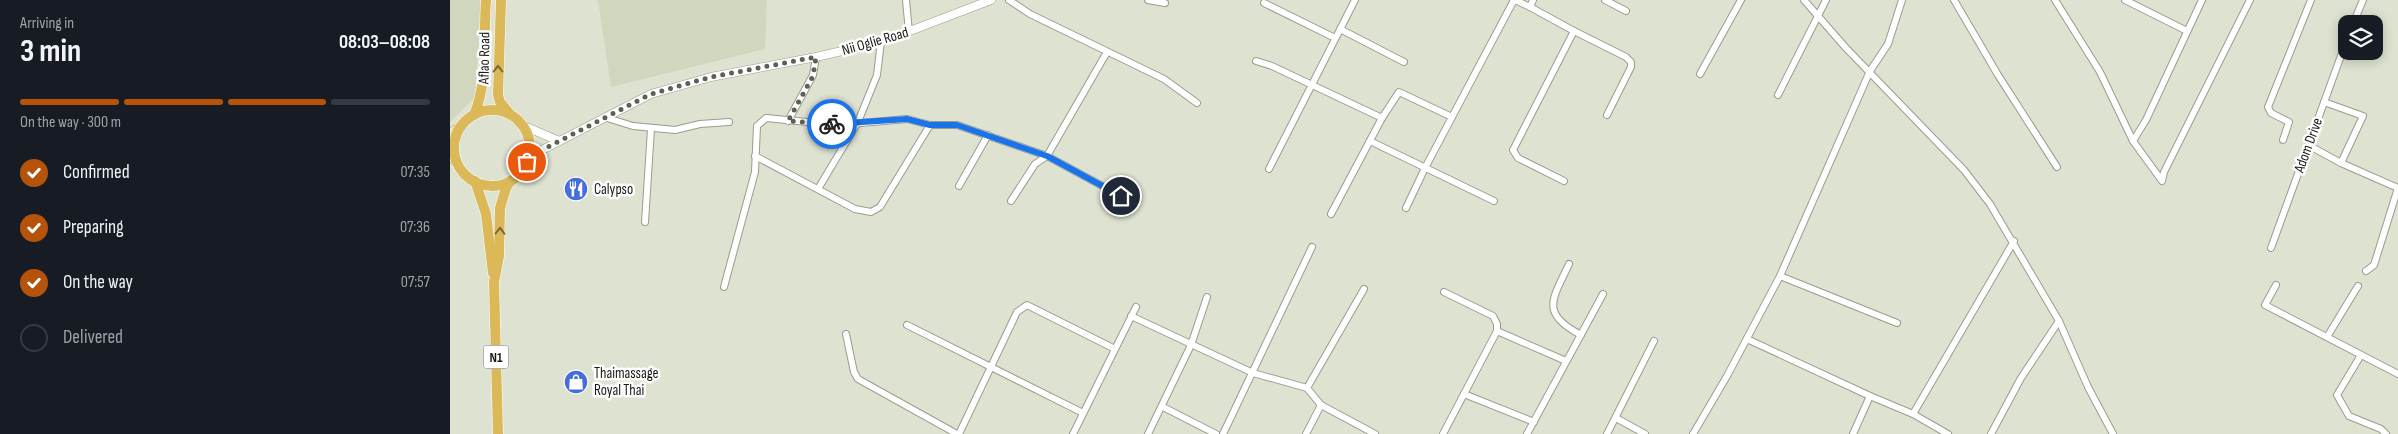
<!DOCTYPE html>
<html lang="en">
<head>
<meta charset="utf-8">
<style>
  :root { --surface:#171b24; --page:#242831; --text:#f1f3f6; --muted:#9ea1a6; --line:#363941; --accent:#b45309 }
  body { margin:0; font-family:"Sofia Sans Condensed",sans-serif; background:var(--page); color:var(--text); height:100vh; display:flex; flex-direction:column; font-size:19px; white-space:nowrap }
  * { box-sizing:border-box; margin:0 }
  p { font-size:16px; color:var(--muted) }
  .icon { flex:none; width:28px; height:28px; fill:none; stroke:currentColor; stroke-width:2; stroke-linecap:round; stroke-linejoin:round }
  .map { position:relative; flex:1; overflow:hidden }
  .sheet { display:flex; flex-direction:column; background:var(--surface); width:450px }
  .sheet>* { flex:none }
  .tools { position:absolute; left:1888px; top:15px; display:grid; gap:10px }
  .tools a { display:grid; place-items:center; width:45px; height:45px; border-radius:10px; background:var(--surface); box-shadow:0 2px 12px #0003; font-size:25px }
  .pin { position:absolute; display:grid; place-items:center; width:42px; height:42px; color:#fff; margin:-21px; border:2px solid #fff; border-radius:50%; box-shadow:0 1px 5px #0007 }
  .courier { position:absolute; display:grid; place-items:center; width:50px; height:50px; margin:-25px; border:4px solid #1a73e8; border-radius:50%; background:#fff; color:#222; box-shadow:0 1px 6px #0007 }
  .headline em { font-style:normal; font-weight:700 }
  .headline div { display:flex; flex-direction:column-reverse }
  .headline { display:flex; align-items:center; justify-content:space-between; height:85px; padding:0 20px }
  h1 { font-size:32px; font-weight:700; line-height:38px }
  .bar { display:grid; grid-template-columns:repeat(4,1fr); gap:8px 5px; align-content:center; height:60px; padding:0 20px }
  .bar i { height:6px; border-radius:4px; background:var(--line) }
  .bar .active { background:var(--accent) }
  .bar p { grid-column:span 4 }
  ol { padding:0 20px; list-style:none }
  li { display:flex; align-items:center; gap:15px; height:55px }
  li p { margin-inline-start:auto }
  li .icon { padding:5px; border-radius:50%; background:var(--accent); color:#fff; stroke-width:4 }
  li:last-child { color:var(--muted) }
  li i { width:28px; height:28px; border:2px solid var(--line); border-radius:50% }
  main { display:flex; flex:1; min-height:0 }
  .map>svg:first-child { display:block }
  .built { fill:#d1d6be }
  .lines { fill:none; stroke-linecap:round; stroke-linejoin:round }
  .minor-casing { stroke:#999d8d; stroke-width:8 }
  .tertiary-casing { stroke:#999d8d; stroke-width:9 }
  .secondary-casing { stroke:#999d8d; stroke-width:10 }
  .trunk-casing { stroke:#fff; stroke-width:11 }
  .minor { stroke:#fff; stroke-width:6 }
  .tertiary { stroke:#fff; stroke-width:8 }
  .secondary { stroke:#f2e4c1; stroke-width:9 }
  .trunk { stroke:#dbb858; stroke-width:10 }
  .oneway { stroke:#7a6936 }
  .done { stroke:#5e6057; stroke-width:5; stroke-dasharray:0 9 }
  .route { stroke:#1a73e8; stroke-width:6 }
  .labels { text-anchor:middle; stroke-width:5; stroke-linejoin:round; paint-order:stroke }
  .shield { fill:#fff; stroke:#5e5f5b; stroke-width:1 }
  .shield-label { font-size:14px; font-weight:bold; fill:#191a15 }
  .street-label { font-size:15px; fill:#191a15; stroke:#fff }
  .poi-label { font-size:15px; fill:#191a15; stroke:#fff; text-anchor:start }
</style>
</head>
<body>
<main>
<section class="sheet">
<div class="headline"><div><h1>3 min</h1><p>Arriving in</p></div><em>08:03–08:08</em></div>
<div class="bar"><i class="active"></i><i class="active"></i><i class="active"></i><i></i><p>On the way · 300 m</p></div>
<ol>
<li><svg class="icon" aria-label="check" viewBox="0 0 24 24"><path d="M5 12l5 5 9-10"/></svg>Confirmed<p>07:35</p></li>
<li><svg class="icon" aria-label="check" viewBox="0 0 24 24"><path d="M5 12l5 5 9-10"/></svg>Preparing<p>07:36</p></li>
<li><svg class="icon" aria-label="check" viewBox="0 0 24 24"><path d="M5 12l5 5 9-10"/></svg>On the way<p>07:57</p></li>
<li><i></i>Delivered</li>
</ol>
</section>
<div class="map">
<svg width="1948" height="434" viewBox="0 0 1948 434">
  <rect width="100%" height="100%" fill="#dee2d1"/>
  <g class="built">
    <polygon points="0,0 32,0 25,97 0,122"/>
    <polygon points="148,0 317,0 315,49 161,87"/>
  </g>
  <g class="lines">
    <g class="minor-casing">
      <g id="minor">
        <polyline points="456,0 459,32"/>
        <polyline points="559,0 580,14 714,79 747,103"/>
        <polyline points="698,0 715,3"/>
        <polyline points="1065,0 1080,7"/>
        <polyline points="1083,0 1080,7 1124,31 1063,150 1068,158 1114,181"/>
        <polyline points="1155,0 1176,11"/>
        <polyline points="1354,0 1396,48 1514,170 1540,204 1609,321 1638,387 1663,434"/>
        <polyline points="1504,0 1548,75 1607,167"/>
        <polyline points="1605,0 1650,72 1683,141 1712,181 1714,172 1800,0"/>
        <polyline points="1675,0 1737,31"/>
        <polyline points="814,3 885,38"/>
        <polyline points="1903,24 1913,0"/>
        <polyline points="890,29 954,62"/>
        <polyline points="1124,31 1176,57 1181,62 1181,67 1157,115"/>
        <polyline points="806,61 822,66 932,118"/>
        <polyline points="1250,74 1291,0"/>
        <polyline points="1328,95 1376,0"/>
        <polyline points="1874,102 1913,116 1891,163"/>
        <polyline points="157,118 183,126 225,130 250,124 279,122"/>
        <polyline points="338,121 363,75 366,57"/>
        <polyline points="1833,140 1839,122 1821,113 1818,107 1861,0"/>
        <polyline points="920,141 1044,201"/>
        <polyline points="1683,141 1696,120 1752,0"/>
        <polyline points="1858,145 1891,163 1948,188"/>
        <polyline points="305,156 405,209 421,212 430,207 480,125"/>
        <polyline points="819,169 905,0"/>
        <polyline points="509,186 538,135"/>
        <polyline points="368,189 408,122 427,75 431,42"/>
        <polyline points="561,201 585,164 597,156 657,52"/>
        <polyline points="956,208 975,168 1064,0"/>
        <polyline points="881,214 932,118 949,92 1002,117"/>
        <polyline points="195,222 201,129"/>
        <polyline points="1821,248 1896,42"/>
        <path d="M1119,264C1103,299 1089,313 1131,335"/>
        <polyline points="1916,271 1924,265 1948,188"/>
        <polyline points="1330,276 1447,323"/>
        <polyline points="1826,285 1815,305 1948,374"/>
        <polyline points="274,287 305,172 307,126 316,118 388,125 457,119 480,125 507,125 597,156 671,196"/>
        <polyline points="681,316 803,373 857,388 871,405 925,434"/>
        <polyline points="457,325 633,413"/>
        <polyline points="1047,331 1116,361"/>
        <polyline points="396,334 404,372 408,379 507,434"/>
        <polyline points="1877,337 1908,286"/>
        <polyline points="1297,339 1420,396 1463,414 1498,434"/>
        <polyline points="1911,355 1887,395 1899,416 1931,429 1936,434"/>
        <polyline points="857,388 914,289"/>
        <polyline points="1014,394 1084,422"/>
        <polyline points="713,407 766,434"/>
        <polyline points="1463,414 1564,241"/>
        <polyline points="1166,418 1195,434"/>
        <polyline points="509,434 567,312 577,305 665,349"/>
        <polyline points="623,434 686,307"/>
        <polyline points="698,434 741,345 757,297"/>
        <polyline points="773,434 862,247"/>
        <polyline points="856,434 871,405"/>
        <polyline points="993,434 1047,331 1047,324 1043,316 994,292"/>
        <polyline points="1077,434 1153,294"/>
        <polyline points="1157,434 1204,341"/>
        <polyline points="1243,434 1277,376 1330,276 1420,71 1438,44 1452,0"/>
        <polyline points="1403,434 1420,396"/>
        <polyline points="1541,434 1571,378 1609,321"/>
      </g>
    </g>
    <g class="tertiary-casing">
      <g id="tertiary">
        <polyline points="74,126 109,141"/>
        <polyline points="77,162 92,150 201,94 261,77 366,57 431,42 541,0"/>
      </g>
    </g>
    <g class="secondary-casing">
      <g id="secondary">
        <polyline points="0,133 11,127"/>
        <polyline points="0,156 8,164"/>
      </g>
    </g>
    <g class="trunk-casing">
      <g id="trunk">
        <polyline points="51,0 48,95 50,102 59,113"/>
        <circle cx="42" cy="148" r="38"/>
        <path d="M24,115C39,79 33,38 36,0"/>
        <polyline points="25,181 36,214 43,273"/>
        <polyline points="48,434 44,282 49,256 50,208 56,188 61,180"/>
      </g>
    </g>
    <use href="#minor" class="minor"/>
    <use href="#tertiary" class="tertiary"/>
    <use href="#secondary" class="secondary"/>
    <use href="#trunk" class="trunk"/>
  </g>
  <defs><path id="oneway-chevron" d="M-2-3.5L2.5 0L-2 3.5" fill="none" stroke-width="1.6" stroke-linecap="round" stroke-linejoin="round" transform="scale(1.25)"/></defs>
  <g class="oneway">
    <use href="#oneway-chevron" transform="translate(48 69) rotate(-90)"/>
    <use href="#oneway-chevron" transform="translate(50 231) rotate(-89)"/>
  </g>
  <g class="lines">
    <polyline class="done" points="77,162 92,150 201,94 261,77 366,57 363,76 338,121 382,124"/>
    <polyline class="route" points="382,124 457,119 480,125 507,125 597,156 671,196"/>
  </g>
  <defs>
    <g id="restaurant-disc" transform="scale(1.25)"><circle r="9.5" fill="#456de0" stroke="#fff"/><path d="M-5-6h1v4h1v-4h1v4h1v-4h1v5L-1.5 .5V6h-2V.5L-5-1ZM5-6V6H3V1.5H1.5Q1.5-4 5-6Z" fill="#fff"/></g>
    <g id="shop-disc" transform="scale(1.25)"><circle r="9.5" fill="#456de0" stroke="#fff"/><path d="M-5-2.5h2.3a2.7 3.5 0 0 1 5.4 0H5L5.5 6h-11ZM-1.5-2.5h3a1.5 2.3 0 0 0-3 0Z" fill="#fff"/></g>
  </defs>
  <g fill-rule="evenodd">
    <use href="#restaurant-disc" x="126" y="189"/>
    <use href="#shop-disc" x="126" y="382"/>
  </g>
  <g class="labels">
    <rect class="shield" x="33.5" y="345.5" width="25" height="23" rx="4"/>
    <g class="shield-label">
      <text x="46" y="362">N1</text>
    </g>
    <g class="street-label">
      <text transform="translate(425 41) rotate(-16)" y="5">Nii Oglie Road</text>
      <text transform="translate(34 58) rotate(-89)" y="5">Aflao Road</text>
      <text transform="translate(1858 145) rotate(-70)" y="5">Adom Drive</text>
    </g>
    <g class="poi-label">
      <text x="144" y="194">Calypso</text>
      <text x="144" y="378">Thaimassage<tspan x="144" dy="17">Royal Thai</tspan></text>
    </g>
  </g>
</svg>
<div class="tools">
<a><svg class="icon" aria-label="layers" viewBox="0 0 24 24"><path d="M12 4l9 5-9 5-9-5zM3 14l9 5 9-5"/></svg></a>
</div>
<div class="pin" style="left:77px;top:162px;background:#ea580c"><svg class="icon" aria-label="bag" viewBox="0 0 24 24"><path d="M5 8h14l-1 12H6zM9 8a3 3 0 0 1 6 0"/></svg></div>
<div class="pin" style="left:671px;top:196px;background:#1f2937"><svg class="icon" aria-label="home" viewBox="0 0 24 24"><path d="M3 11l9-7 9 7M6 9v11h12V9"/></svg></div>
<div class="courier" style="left:382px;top:124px"><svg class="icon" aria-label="bike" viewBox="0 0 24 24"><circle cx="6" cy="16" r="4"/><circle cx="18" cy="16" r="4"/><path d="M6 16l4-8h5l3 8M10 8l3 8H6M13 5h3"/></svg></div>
</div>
</main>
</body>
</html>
